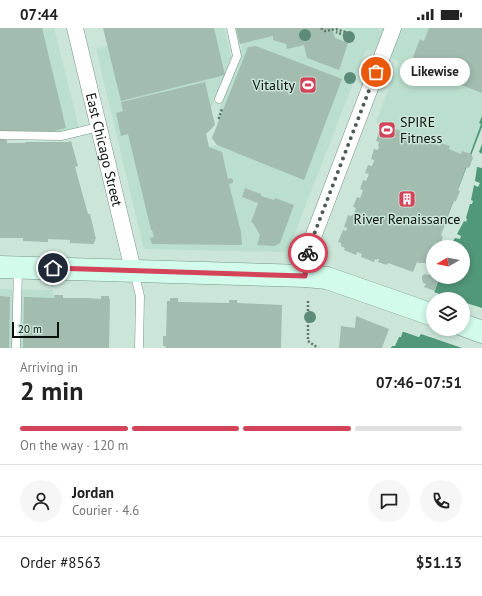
<!DOCTYPE html>
<html lang="en">
<head>
<meta charset="utf-8">
<style>
  :root { --surface:#fff; --page:#f6f6f6; --text:#222; --muted:#767676; --line:#e0e0e0; --accent:#d3435a }
  body { margin:0; font-family:"PT Sans",sans-serif; background:var(--page); color:var(--text); height:100vh; display:flex; flex-direction:column; font-size:15px; white-space:nowrap }
  * { box-sizing:border-box; margin:0 }
  p { font-size:13px; color:var(--muted) }
  .icon { flex:none; width:22px; height:22px; fill:none; stroke:currentColor; stroke-width:2; stroke-linecap:round; stroke-linejoin:round }
  .map { position:relative; height:320px; overflow:hidden }
  .details { display:flex; flex-direction:column; background:var(--surface); flex:1 }
  .details>* { flex:none }
  .needle { width:26px; rotate:261deg }
  .fabs { position:absolute; left:426px; top:212px; display:grid; gap:8px }
  .fabs a { display:grid; place-items:center; width:44px; height:44px; border-radius:50%; background:var(--surface); box-shadow:0 2px 6px #0003; font-size:20px }
  .scale { position:absolute; left:12px; bottom:10px; width:47px; box-sizing:border-box; padding-left:4px; border:2px solid #09120e; border-top:0; font-size:11px; line-height:14px; white-space:nowrap; color:#09120e; -webkit-text-stroke:3px #cbe6d9; paint-order:stroke }
  .pin { position:absolute; display:grid; place-items:center; width:34px; height:34px; color:#fff; margin:-17px; border:2px solid #fff; border-radius:50%; box-shadow:0 1px 4px #0007 }
  .courier { position:absolute; display:grid; place-items:center; width:40px; height:40px; margin:-20px; border:3px solid #d3435a; border-radius:50%; background:#fff; color:#222; box-shadow:0 1px 5px #0007 }
  .bubble { position:absolute; height:28px; border-radius:14px; background:var(--surface); box-shadow:0 2px 6px #0003; font-size:13px; font-weight:700; line-height:28px; text-align:center }
  .headline em { font-style:normal; font-weight:700 }
  .headline div { display:flex; flex-direction:column-reverse }
  .headline { display:flex; align-items:center; justify-content:space-between; height:68px; padding:0 20px }
  h1 { font-size:26px; font-weight:700; line-height:30px }
  .bar { display:grid; grid-template-columns:repeat(4,1fr); gap:6px 4px; align-content:center; height:48px; padding:0 20px }
  .bar i { height:5px; border-radius:3px; background:var(--line) }
  .bar .active { background:var(--accent) }
  .bar p { grid-column:span 4 }
  .line { display:flex; align-items:center; gap:10px; padding:0 20px; border-top:1px solid var(--line) }
  .line div { flex:1 }
  .round { display:grid; place-items:center; flex:none; width:42px; height:42px; border-radius:21px; background:var(--page) }
  .status { display:flex; justify-content:space-between; align-items:center; height:28px; padding:0 20px; background:var(--surface); direction:ltr }
  .status svg { height:11px; fill:currentColor }
  .map>svg:first-child { display:block }
  .built { fill:#bbdfce }
  .water { fill:#51977a; fill-rule:evenodd }
  .pier { fill:#cbe6d9 }
  .building { fill:#a2bcb0 }
  .lines { fill:none; stroke-linecap:round; stroke-linejoin:round }
  .lane-casing { stroke:#7c9589; stroke-width:9 }
  .street-casing { stroke:#7c9589; stroke-width:17 }
  .secondary-casing { stroke:#7c9589; stroke-width:23 }
  .path { stroke:#62736b; stroke-width:2.5; stroke-dasharray:2 2; stroke-linecap:butt }
  .lane { stroke:#fff; stroke-width:8 }
  .street { stroke:#fff; stroke-width:16 }
  .secondary { stroke:#d2fbec; stroke-width:22 }
  .tree { fill:#5c8b7a }
  .done { stroke:#4d5c55; stroke-width:4; stroke-dasharray:0 7.2 }
  .route { stroke:#d3435a; stroke-width:5 }
  .labels { text-anchor:middle; stroke-width:3; stroke-linejoin:round; paint-order:stroke }
  .poi-label { font-size:14px; fill:#09120e; stroke:#cbe6d9; text-anchor:end }
  .street-label { font-size:14px; fill:#09120e; stroke:#cbe6d9 }
</style>
</head>
<body>
<div class="status"><b>07:44</b><svg viewBox="0 0 49 12"><path d="M0 12V9h3v3zM5 12V6h3v6zM10 12V3h3v9zM15 12V0h3v12zM26 1h20v11H26zM47 4h2v5h-2z"/></svg></div>
<div class="map">
<svg width="482" height="320" viewBox="0 0 482 320">
  <rect width="100%" height="100%" fill="#cbe6d9"/>
  <g class="built">
    <polygon points="0,0 54,0 79,100 61,104 50,104"/>
    <polygon points="180,0 224,0 231,28 225,47 211,81 215,97 206,106 209,119 216,117 212,110 220,91 216,90 243,15 236,17 233,0 482,0 482,88 479,95 481,96 470,129 449,121 450,118 441,115 440,118 376,94 399,33 366,22 290,218 286,223 283,224 146,221 143,218 96,21"/>
    <polygon points="0,261 53,262 52,320 0,320"/>
  </g>
  <path class="water" d="M482,88V320H391L392,318H395L399,309H401L403,303L419,309L439,250L438,249H463V219H436L481,96L479,95ZM433,271H463V301H433Z"/>
  <g class="pier">
    <polygon points="482,99 482,116 479,124 482,126 482,140 477,139 475,153 480,155 478,159 474,157 471,172 473,173 472,176 470,176 466,190 467,191 466,194 464,193 457,206 461,208 460,211 455,210 449,219 436,219"/>
    <polygon points="436,249 439,250 434,264 454,271 433,271 433,301 463,301 463,274 482,280 482,320 462,320 421,306 419,309 401,303 403,301 418,306 437,251"/>
  </g>
  <g class="building">
    <polygon points="0,0 42,0 66,100 50,104 0,103"/>
    <polygon points="103,0 214,0 225,47 121,73"/>
    <polygon points="236,0 332,0 335,10 348,15 339,42 307,30 304,17 287,21 286,16 273,12 273,8 240,16"/>
    <polygon points="429,0 482,0 482,65 410,37 420,11 424,13"/>
    <polygon points="256,18 342,51 304,152 217,117 212,110 248,19"/>
    <polygon points="205,54 215,97 206,106 209,119 222,124 228,151 231,150 233,152 233,155 229,156 241,204 242,217 152,216 150,210 154,209 152,202 151,202 128,106 121,108 116,85 123,83 121,74"/>
    <polygon points="385,97 440,118 441,115 450,118 449,121 461,126 462,123 471,126 473,130 469,140 466,139 458,162 460,163 456,173 453,174 441,207 443,209 439,219 433,219 433,233 429,233 428,236 425,235 419,235 417,234 413,244 388,235 387,237 378,234 379,231 377,231 377,232 375,231 374,234 361,229 362,226 357,224 356,227 344,222 345,220 341,218 341,215 338,214 343,202 346,203 347,200 344,199 348,187 351,188 353,186 354,186 356,180 353,179 357,169 360,170 362,166 363,162 360,161 363,152 366,153 369,146 365,145 368,137 372,138 374,133 374,132 371,131 374,121 378,122 379,118 378,118 379,114 376,113 380,101 384,102"/>
    <polygon points="0,108 4,108 4,112 7,112 7,115 26,115 25,114 68,114 71,113 78,138 75,139 88,186 90,186 96,211 95,211 95,213 94,214 94,216 70,215 70,212 48,211 48,214 23,213 23,210 0,210"/>
    <polygon points="245,160 261,166 261,168 274,172 275,170 294,177 280,215 275,218 257,217 260,207 253,195 251,194 258,175 242,169"/>
    <polygon points="424,246 429,247 429,246 433,247 433,249 439,250 435,263 424,259 426,256 423,255 422,251 422,248"/>
    <polygon points="54,267 63,267 63,270 86,270 101,271 101,268 109,268 109,271 110,271 109,320 23,320 24,269 54,270"/>
    <polygon points="0,268 10,269 9,320 0,320"/>
    <polygon points="170,270 178,270 178,274 229,275 229,272 237,272 237,275 282,277 281,320 165,320 166,318 163,318 163,308 166,308 167,273 170,273"/>
    <polygon points="356,288 389,301 382,320 339,320 341,298 355,300"/>
  </g>
  <g class="lines">
    <g class="lane-casing">
      <g id="lane">
        <polyline points="219,71 237,28 231,0"/>
        <polyline points="0,107 61,108 99,99"/>
        <polyline points="134,244 140,268 139,320"/>
        <polyline points="16,320 18,240"/>
      </g>
    </g>
    <g class="street-casing">
      <g id="street">
        <path id="s1" d="M75,0L133,242"/>
        <polyline points="305,248 310,217 393,0"/>
      </g>
    </g>
    <g class="secondary-casing">
      <g id="secondary">
        <polyline points="0,239 305,248 327,250 433,287"/>
        <polyline points="463,297 482,304"/>
      </g>
    </g>
    <g class="path">
      <polyline points="321,0 325,3 336,1 345,4 344,7 336,4"/>
      <polyline points="220,90 219,90 222,81"/>
      <polyline points="308,273 308,313 318,320"/>
    </g>
    <use href="#lane" class="lane"/>
    <use href="#street" class="street"/>
    <use href="#secondary" class="secondary"/>
  </g>
  <g class="tree">
    <circle cx="305" cy="7" r="6"/>
    <circle cx="349" cy="9" r="6"/>
    <circle cx="350" cy="50" r="6"/>
    <circle cx="310" cy="289" r="6"/>
  </g>
  <g class="lines">
    <polyline class="done" points="308,225 310,217 376,44"/>
    <polyline class="route" points="53,240 305,248 308,225"/>
  </g>
  <defs>
    <g id="stadium-square" transform="scale(0.9)"><rect x="-9" y="-9" width="18" height="18" rx="4" fill="#d3435a" stroke="#cbe6d9"/><path d="M0-5a6.5 5 0 1 0 0 10a6.5 5 0 1 0 0-10ZM-3.5-1.8h7v3.6h-7Z" fill="#fff"/></g>
    <g id="building-square" transform="scale(0.9)"><rect x="-9" y="-9" width="18" height="18" rx="4" fill="#d3435a" stroke="#cbe6d9"/><path d="M-4-6H4V6H1V3H-1V6H-4ZM-2.5-4.3h1.7v1.8h-1.7ZM.8-4.3h1.7v1.8H.8ZM-2.5-1h1.7V.8h-1.7ZM.8-1h1.7V.8H.8Z" fill="#fff"/></g>
  </defs>
  <g fill-rule="evenodd">
    <use href="#stadium-square" x="308" y="57"/>
    <use href="#stadium-square" x="387" y="102"/>
    <use href="#building-square" x="407" y="171"/>
  </g>
  <g class="labels">
    <g class="poi-label">
      <text x="295" y="62">Vitality</text>
      <text x="400" y="99" text-anchor="start">SPIRE<tspan x="400" dy="16">Fitness</tspan></text>
      <text x="407" y="196" text-anchor="middle">River Renaissance</text>
    </g>
    <g class="street-label">
      <text dy="5" stroke="none"><textPath href="#s1" startOffset="125">East Chicago Street</textPath></text>
    </g>
  </g>
</svg>
<div class="fabs">
<a><svg class="needle" viewBox="-14 -14 28 28"><path d="M0-13l5 13h-10z" fill="#e53935"/><path d="M0 13l5-13h-10z" fill="#767676"/></svg></a>
<a><svg class="icon" aria-label="layers" viewBox="0 0 24 24"><path d="M12 4l9 5-9 5-9-5zM3 14l9 5 9-5"/></svg></a>
</div>
<div class="scale">20 m</div>
<div class="pin" style="left:376px;top:44px;background:#ea580c"><svg class="icon" aria-label="bag" viewBox="0 0 24 24"><path d="M5 8h14l-1 12H6zM9 8a3 3 0 0 1 6 0"/></svg></div>
<div class="pin" style="left:53px;top:240px;background:#1f2937"><svg class="icon" aria-label="home" viewBox="0 0 24 24"><path d="M3 11l9-7 9 7M6 9v11h12V9"/></svg></div>
<div class="courier" style="left:308px;top:225px"><svg class="icon" aria-label="bike" viewBox="0 0 24 24"><circle cx="6" cy="16" r="4"/><circle cx="18" cy="16" r="4"/><path d="M6 16l4-8h5l3 8M10 8l3 8H6M13 5h3"/></svg></div>
<div class="bubble" style="left:400px;top:30px;width:70px">Likewise</div>
</div>
<section class="details">
<div class="headline"><div><h1>2 min</h1><p>Arriving in</p></div><em>07:46–07:51</em></div>
<div class="bar"><i class="active"></i><i class="active"></i><i class="active"></i><i></i><p>On the way · 120 m</p></div>
<div class="line" style="height:72px"><a class="round"><svg class="icon" aria-label="person" viewBox="0 0 24 24"><circle cx="12" cy="8" r="4"/><path d="M4 21q1-7 8-7t8 7"/></svg></a><div><b>Jordan</b><p>Courier · 4.6</p></div><a class="round"><svg class="icon" aria-label="chat" viewBox="0 0 24 24"><path d="M4 5h16v11H9l-5 4z"/></svg></a><a class="round"><svg class="icon" aria-label="phone" viewBox="0 0 24 24"><path d="M5 4h4l2 5-3 2q2 4 5 5l2-3 5 2v4C11 20 4 13 5 4z"/></svg></a></div>
<div class="line" style="height:52px"><div>Order #8563</div><b>$51.13</b></div>
</section>
</body>
</html>
